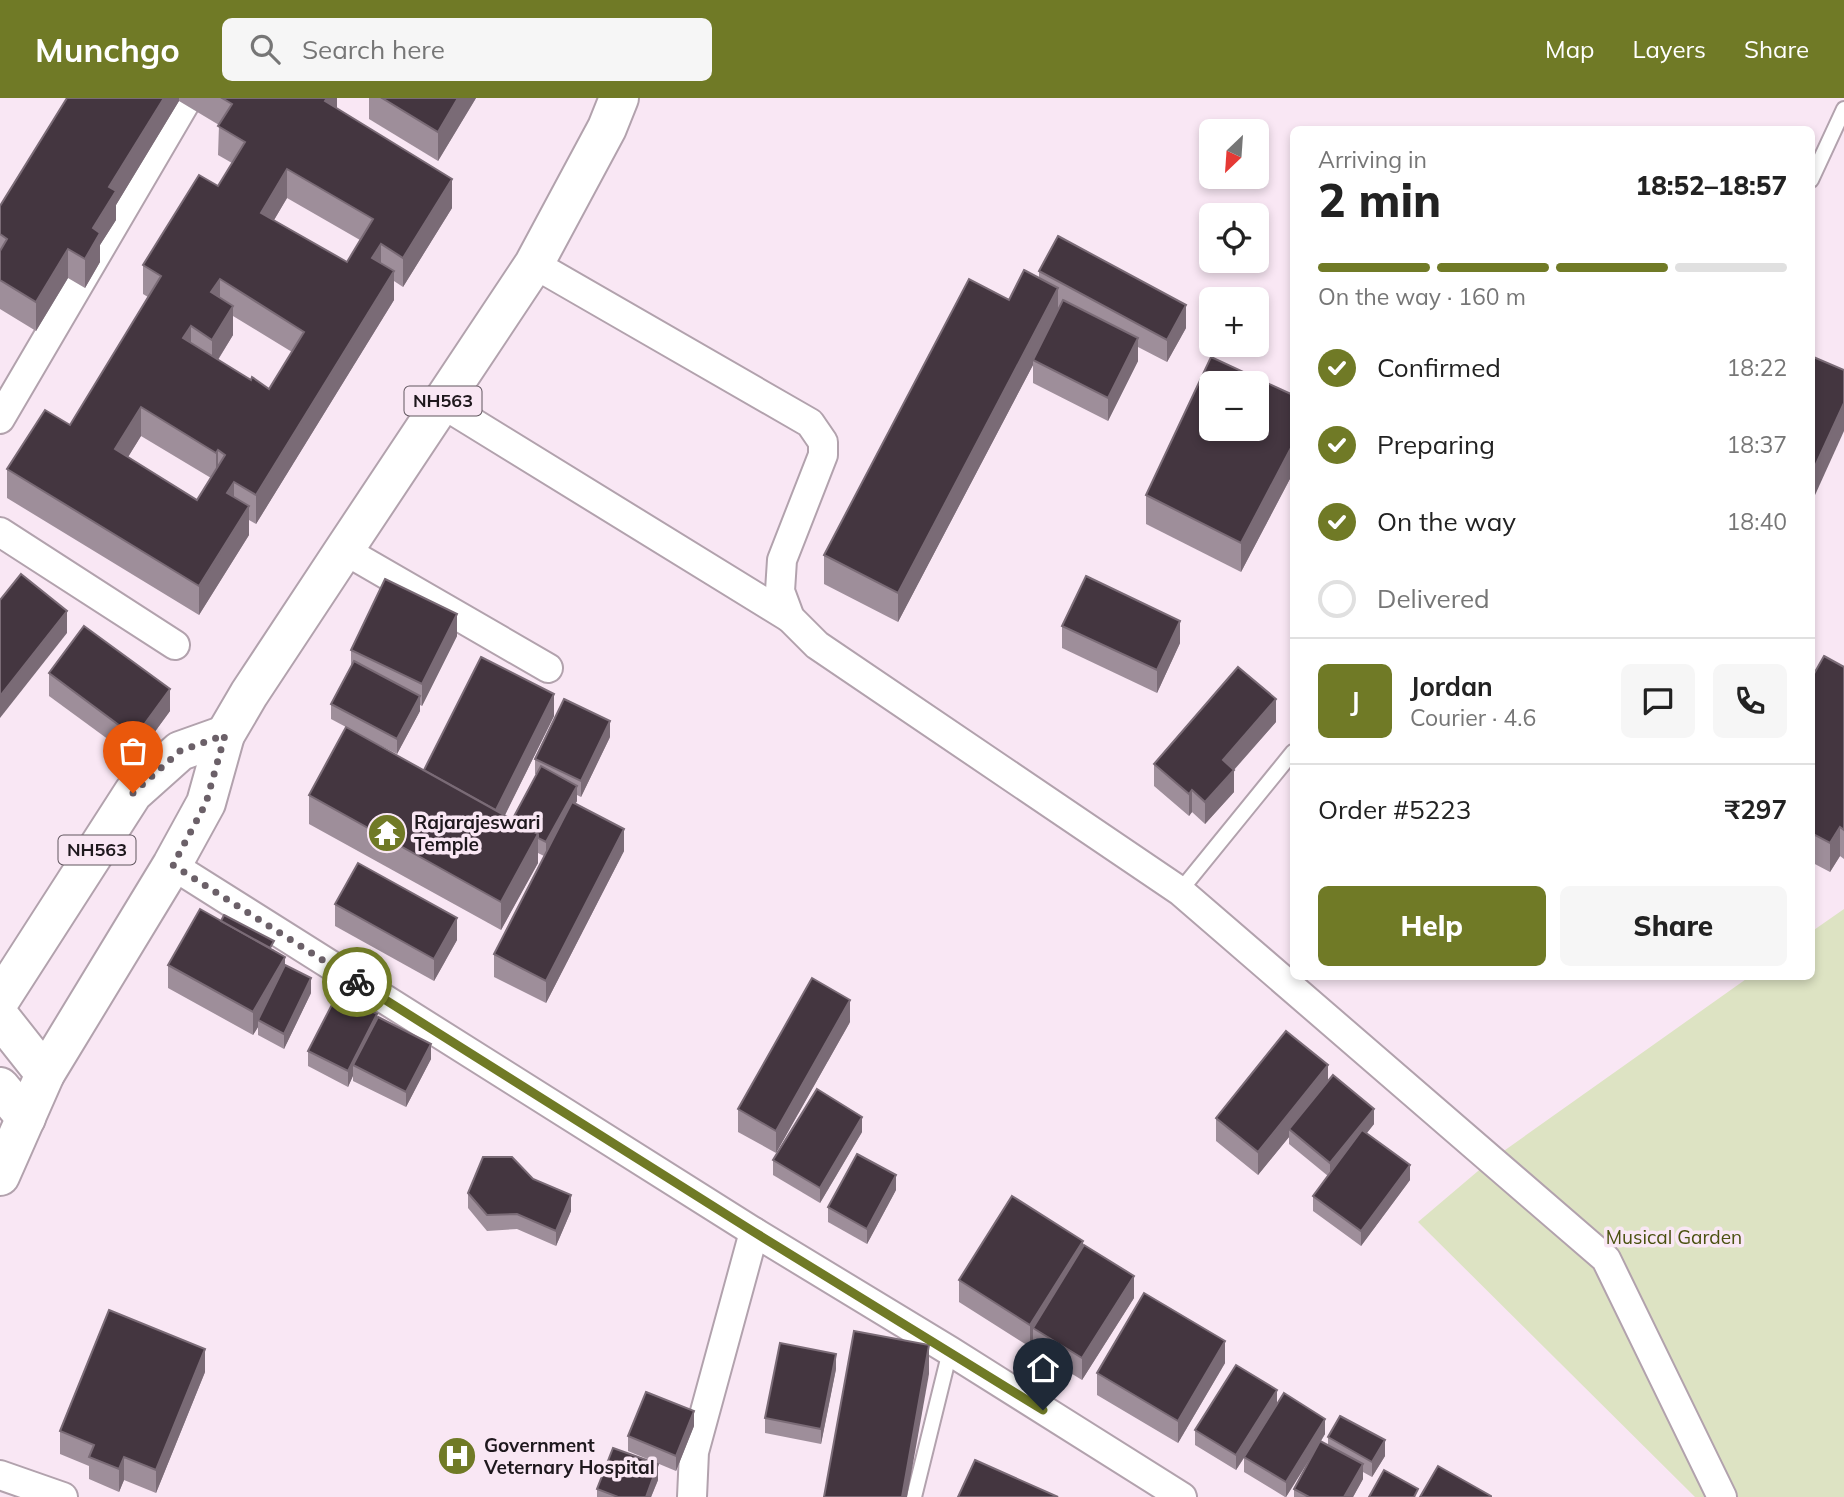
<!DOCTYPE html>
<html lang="en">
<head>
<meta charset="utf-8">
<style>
  :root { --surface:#fff; --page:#f6f6f6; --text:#222; --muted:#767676; --line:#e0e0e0; --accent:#707a26 }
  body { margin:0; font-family:Mulish,sans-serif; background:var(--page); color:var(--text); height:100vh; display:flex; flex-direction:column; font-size:26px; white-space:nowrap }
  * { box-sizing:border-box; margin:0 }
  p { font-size:23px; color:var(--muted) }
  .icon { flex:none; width:38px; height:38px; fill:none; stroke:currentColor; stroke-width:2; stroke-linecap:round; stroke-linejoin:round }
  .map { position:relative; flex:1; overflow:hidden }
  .panel { position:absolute; left:1290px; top:28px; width:525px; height:854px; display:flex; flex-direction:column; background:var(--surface); border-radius:10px; box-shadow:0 4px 10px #0003 }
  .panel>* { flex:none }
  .needle { width:46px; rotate:205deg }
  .buttons { position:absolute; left:1199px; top:21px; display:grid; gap:14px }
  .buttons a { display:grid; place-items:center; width:70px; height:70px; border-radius:10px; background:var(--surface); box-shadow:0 4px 10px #0003; font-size:35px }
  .pin { position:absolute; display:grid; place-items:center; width:60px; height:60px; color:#fff; margin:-72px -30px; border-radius:50% 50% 50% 0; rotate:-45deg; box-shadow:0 0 7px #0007 }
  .pin .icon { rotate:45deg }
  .courier { position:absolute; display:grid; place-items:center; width:70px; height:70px; margin:-35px; border:5px solid #707a26; border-radius:50%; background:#fff; color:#222; box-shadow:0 2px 9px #0007 }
  .summary em { font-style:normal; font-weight:800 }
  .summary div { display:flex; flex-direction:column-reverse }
  .summary { display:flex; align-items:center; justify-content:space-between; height:119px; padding:0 28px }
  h1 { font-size:46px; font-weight:800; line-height:52px }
  .bar { display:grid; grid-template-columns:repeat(4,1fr); gap:10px 7px; align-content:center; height:84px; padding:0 28px }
  .bar i { height:9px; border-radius:5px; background:var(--line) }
  .bar .current { background:var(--accent) }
  .bar p { grid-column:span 4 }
  .line { display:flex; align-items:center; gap:18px; padding:0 28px; border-top:2px solid var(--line) }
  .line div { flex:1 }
  .round { display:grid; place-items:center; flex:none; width:74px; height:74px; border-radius:10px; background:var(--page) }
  ol { padding:0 28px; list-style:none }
  li { display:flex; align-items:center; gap:21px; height:77px }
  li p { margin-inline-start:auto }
  li .icon { padding:7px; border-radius:50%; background:var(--accent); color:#fff; stroke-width:4 }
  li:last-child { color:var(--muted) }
  li i { width:38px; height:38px; border:4px solid var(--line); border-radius:50% }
  .cta { display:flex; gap:14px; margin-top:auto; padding:14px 28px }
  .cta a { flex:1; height:80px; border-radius:10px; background:var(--accent); color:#fff; font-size:28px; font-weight:800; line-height:80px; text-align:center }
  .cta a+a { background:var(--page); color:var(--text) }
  header { display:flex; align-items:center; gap:42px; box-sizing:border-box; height:98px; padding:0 35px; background:var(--accent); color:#fff }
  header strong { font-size:33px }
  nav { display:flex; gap:38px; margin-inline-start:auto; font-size:24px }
  .search { width:490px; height:63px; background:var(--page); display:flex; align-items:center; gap:18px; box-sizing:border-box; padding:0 24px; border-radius:10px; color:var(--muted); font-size:26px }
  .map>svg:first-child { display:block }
  .green { fill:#dde3c3 }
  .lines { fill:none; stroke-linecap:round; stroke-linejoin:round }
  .service-casing { stroke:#b2a2ad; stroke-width:18 }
  .minor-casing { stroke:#b2a2ad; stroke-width:32 }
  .secondary-casing { stroke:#b2a2ad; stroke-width:42 }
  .trunk-casing { stroke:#b2a2ad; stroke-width:42 }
  .service { stroke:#fff; stroke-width:14 }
  .minor { stroke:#fff; stroke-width:28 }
  .secondary { stroke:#fff; stroke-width:38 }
  .trunk { stroke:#fff; stroke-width:38 }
  .wall { fill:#9e8e9a; fill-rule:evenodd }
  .shaded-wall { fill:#7a6b76 }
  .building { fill:#443640; stroke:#7a6b76; stroke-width:2; fill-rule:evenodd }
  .done { stroke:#6b6068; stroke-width:7; stroke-dasharray:0 12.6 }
  .route { stroke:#707a26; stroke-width:9 }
  .labels { text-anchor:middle; stroke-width:7; stroke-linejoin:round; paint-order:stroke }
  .shield { fill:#f9e7f4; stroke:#60565e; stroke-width:2 }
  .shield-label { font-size:18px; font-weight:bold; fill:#1e181d }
  .poi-label { font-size:19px; font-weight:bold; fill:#1e181d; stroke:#f9e7f4; text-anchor:start }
  .park-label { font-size:19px; fill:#4a5110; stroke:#f9e7f4 }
</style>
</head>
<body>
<header>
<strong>Munchgo</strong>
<div class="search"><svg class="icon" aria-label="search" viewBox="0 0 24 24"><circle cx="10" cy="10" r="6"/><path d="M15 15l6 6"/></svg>Search here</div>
<nav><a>Map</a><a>Layers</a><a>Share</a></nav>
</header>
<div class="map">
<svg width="1844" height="1399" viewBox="0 0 1844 1399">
  <rect width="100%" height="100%" fill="#f9e7f4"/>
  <polygon class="green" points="1844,811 1844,1399 1695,1399 1418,1124 1491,1062 1749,879 1811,878 1811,834"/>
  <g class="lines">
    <g class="service-casing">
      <g id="service">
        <polyline points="1811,82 1844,11"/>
        <polyline points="1180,793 1293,654"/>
        <polyline points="914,1399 950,1253"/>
      </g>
    </g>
    <g class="minor-casing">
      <g id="minor">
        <polyline points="534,166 810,325 823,344 823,357 782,462 780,493 790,520 817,547 1180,793 1606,1161 1722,1399"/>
        <polyline points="441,305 790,520"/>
        <polyline points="0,321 188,0"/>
        <polyline points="0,434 175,547"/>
        <polyline points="344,452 548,570"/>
        <polyline points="172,767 754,1134 950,1253 1182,1399"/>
        <polyline points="0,1377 63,1399"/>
        <polyline points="692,1399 694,1354 754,1134"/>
      </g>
    </g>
    <g class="secondary-casing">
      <g id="secondary">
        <polyline points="0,919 45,976"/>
        <polyline points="0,989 26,1020"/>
      </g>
    </g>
    <g class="trunk-casing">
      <g id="trunk">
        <polyline points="0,902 133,695 180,653 225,637"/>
        <polyline points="0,1078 45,976 172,767 206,705 225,637 249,596 344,452 534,166 607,30 619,0"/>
      </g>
    </g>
    <use href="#service" class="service"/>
    <use href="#minor" class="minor"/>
    <use href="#secondary" class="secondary"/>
    <use href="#trunk" class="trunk"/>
  </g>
  <g class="wall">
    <path d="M67,0H337V11L452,110L403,189L394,183V202L256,426L249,422V437L199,517L7,400V371L70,327L148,199L143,196V167L218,88L232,65L218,57L219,27L179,3L116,107V122L100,147V164L85,190L68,180L36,233L0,211V108ZM287,100L360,142L347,164L274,122ZM233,218L292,254L269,291L251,282L218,262L233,237ZM141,338L211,380L197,402L128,359Z"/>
    <polygon points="369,0 476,0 438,63 369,21"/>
    <polygon points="1039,173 1186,230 1167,264 1138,249 1138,263 1108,323 1033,285 1033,267 898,524 824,486 824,457 1009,202 1039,180"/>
    <polygon points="1293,297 1293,375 1241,474 1146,426 1146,397"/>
    <polygon points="1062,528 1180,545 1157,595 1062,550"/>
    <polygon points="457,538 422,608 420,607 420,613 397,656 352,633 424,672 554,618 505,717 512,722 537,677 535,676 535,661 610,639 581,699 577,697 577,703 575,706 624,753 546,905 494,879 494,856 544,758 538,755 538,765 501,832 309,726 309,697 346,629 331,621 331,606 351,568 351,552"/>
    <polygon points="1844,569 1844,761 1840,758 1830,774 1811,764 1811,581"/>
    <polygon points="49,575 170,613 135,661 49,598"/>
    <polygon points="1276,624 1234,672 1234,694 1205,726 1192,714 1189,718 1154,688 1154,666"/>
    <polygon points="335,806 457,842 434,883 335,828"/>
    <polygon points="274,851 273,852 285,868 311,895 284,951 258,937 258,929 253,937 168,890 168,867"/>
    <polygon points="377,920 431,961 406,1009 353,983 353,977 348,989 308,968 308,953"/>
    <polygon points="850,924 776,1055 738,1034 738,1011"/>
    <polygon points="1216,1020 1374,1026 1367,1035 1410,1082 1361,1148 1313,1113 1313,1098 1328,1078 1289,1046 1289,1039 1258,1077 1216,1043"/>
    <polygon points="862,1034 820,1105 773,1077 773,1062"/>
    <polygon points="896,1092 867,1146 828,1124 828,1109"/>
    <polygon points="468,1095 571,1113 556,1148 517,1131 487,1133 468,1110"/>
    <polygon points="1083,1149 1134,1200 1082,1282 1033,1252 1033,1245 1030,1249 959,1204 959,1182"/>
    <polygon points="1225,1265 1178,1345 1097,1297 1097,1275"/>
    <polygon points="836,1271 821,1346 765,1335 765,1320"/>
    <polygon points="205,1274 156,1395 124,1382 119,1394 89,1381 89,1368 60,1356 60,1333"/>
    <polygon points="1277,1306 1325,1336 1321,1343 1328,1347 1328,1339 1385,1358 1372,1379 1363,1374 1363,1381 1353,1399 1294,1399 1294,1391 1315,1353 1286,1399 1285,1399 1244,1374 1244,1360 1236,1372 1195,1347 1195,1332"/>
    <polygon points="694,1328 676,1373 628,1353 628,1338"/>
    <polygon points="658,1382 651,1399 597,1399 597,1391"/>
  </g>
  <g class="shaded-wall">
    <polygon points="164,0 179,0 179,3 116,107 116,122 100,147 100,164 85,190 85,161 93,130 109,89"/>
    <polygon points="327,0 337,0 337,12 325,3"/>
    <polygon points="458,0 476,0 438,63 438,34"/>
    <polygon points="287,71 287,100 261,144 261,115"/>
    <polygon points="452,81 452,110 403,189 403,160"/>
    <polygon points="381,146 381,175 372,160"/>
    <polygon points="68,151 68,180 36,233 36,204"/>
    <polygon points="394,173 394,202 256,426 256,397"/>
    <polygon points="220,181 220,210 211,194"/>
    <polygon points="1058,190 1058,219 1033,262 1033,267 898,524 898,495"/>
    <polygon points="1186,207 1186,230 1167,264 1167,242"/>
    <polygon points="233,208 233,237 212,271 212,242"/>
    <polygon points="191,228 191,257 183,240"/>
    <polygon points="1138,240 1138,263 1108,323 1108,300"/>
    <polygon points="1844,305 1844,333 1811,406 1811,377"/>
    <polygon points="141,309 141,338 115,380 115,351"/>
    <polygon points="1293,346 1293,375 1241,474 1241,445"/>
    <polygon points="218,352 218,381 216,384 216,355"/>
    <polygon points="234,384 234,413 227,395"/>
    <polygon points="249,408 249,437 199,517 199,488"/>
    <polygon points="67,513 67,535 0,620 0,598"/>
    <polygon points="457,516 457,538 422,608 422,586"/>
    <polygon points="1180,523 1180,545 1157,595 1157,572"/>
    <polygon points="170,591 170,613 135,661 135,639"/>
    <polygon points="554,596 554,618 496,735 496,712"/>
    <polygon points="420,598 420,613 397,656 397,641"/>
    <polygon points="1276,601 1276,624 1223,684 1223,662"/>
    <polygon points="610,623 610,639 581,699 581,683"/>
    <polygon points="1234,672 1234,694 1205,726 1205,704"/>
    <polygon points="577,688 577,703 546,759 546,744"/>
    <polygon points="1192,692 1192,714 1189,718 1189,696"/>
    <polygon points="1840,729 1840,758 1830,774 1830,745"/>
    <polygon points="624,731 624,753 546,905 546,883"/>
    <polygon points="538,736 538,765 501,832 501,804"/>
    <polygon points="457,820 457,842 434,883 434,861"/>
    <polygon points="285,859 285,881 258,922 258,929 253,937 253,914"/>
    <polygon points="311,880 311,895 284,951 284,936"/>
    <polygon points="850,902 850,924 776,1055 776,1033"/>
    <polygon points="377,916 377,931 353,967 353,978 348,989 348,973"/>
    <polygon points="431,946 431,961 406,1009 406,994"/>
    <polygon points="1328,967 1328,990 1289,1031 1289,1039 1258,1077 1258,1054"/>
    <polygon points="1374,1011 1374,1026 1330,1080 1330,1065"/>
    <polygon points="862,1019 862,1034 820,1105 820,1090"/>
    <polygon points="1410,1067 1410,1082 1361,1148 1361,1133"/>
    <polygon points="896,1077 896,1092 867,1146 867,1131"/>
    <polygon points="571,1097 571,1113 556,1148 556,1133"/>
    <polygon points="1083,1143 1083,1165 1033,1230 1033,1245 1030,1249 1030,1227"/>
    <polygon points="1134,1178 1134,1200 1082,1282 1082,1260"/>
    <polygon points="1225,1243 1225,1265 1178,1345 1178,1323"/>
    <polygon points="929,1247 929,1276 907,1399 902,1399"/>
    <polygon points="205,1251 205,1274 156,1395 156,1372"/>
    <polygon points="836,1256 836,1271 821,1346 821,1331"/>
    <polygon points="1277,1292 1277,1308 1236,1372 1236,1357"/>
    <polygon points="694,1313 694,1328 676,1373 676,1358"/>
    <polygon points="1325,1321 1325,1336 1286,1399 1286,1384"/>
    <polygon points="1385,1342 1385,1358 1372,1379 1372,1364"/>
    <polygon points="124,1359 124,1382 119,1394 119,1371"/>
    <polygon points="658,1366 658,1382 651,1399 646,1399"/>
    <polygon points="1363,1366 1363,1381 1353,1399 1344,1399"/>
  </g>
  <g class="building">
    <polygon points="67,0 164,0 109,89 116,93 93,130 100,135 85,161 68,151 36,204 0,182 0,153 7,141 0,136 0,108"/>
    <path d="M222,0H327L325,3L452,81L403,160L381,146L372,160L394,173L256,397L234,384L227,395L249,408L199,488L7,371L45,312L70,327L161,178L143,167L199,77L218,88L245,44L218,28L232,6ZM287,71L373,121L347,164L261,115ZM220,181L304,234L269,291L252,279L251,282L183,240L191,228L212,242L233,208L211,194ZM141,309L216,355L218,352L225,357L197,402L115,351Z"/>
    <polygon points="382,0 458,0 438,34"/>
    <polygon points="1058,138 1186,207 1167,242 1039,173"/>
    <polygon points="1024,172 1058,190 898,495 824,457 969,181 1009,202"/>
    <polygon points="1063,202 1138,240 1108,300 1033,262"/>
    <polygon points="1811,258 1844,272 1844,305 1811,377"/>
    <path d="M1211,259L1293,297V346L1241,445L1146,397ZM1211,285H1256V331H1211Z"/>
    <polygon points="21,476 67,513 0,598 0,502"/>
    <polygon points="1086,478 1180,523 1157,572 1062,528"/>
    <polygon points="385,481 457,516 422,586 351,552"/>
    <polygon points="84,528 170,591 135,639 49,575"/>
    <polygon points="1824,558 1844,569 1844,732 1840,729 1830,745 1811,735 1811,581"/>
    <polygon points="481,559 554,596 496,712 424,672"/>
    <polygon points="354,563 420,598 397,641 331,606"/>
    <polygon points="1238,569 1276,601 1223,662 1234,672 1205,704 1192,692 1189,696 1154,666"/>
    <polygon points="564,601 610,623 581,683 535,661"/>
    <polygon points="346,629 538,736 501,804 309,697"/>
    <polygon points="541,668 577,688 546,744 538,740 538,736 512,722"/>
    <polygon points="572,704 624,731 546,883 494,856"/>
    <polygon points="358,765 457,820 434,861 335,806"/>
    <polygon points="200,811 285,859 253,914 168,867"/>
    <polygon points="224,817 274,843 270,850 221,823"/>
    <polygon points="285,867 311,880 284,936 258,922"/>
    <polygon points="812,880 850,902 776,1033 738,1011"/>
    <polygon points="338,895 377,916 348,973 308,953"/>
    <polygon points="378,919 431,946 406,994 353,967"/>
    <polygon points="1286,933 1328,967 1258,1054 1216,1020"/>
    <polygon points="1333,977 1374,1011 1330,1065 1289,1031"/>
    <polygon points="817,991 862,1019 820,1090 773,1062"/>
    <polygon points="1362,1032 1410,1067 1361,1133 1313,1098"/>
    <polygon points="857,1056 896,1077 867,1131 828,1109"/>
    <polygon points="483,1059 512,1059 533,1081 571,1097 556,1133 517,1116 487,1117 468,1095"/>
    <polygon points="1012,1098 1083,1143 1030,1227 959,1182"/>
    <polygon points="1084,1147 1134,1178 1082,1260 1033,1230"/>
    <polygon points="1144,1195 1225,1243 1178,1323 1097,1275"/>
    <polygon points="109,1212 205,1251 156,1372 124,1359 119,1371 89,1359 94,1347 60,1333"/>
    <polygon points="854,1233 929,1247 902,1399 824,1399"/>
    <polygon points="780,1245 836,1256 821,1331 765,1320"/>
    <polygon points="1236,1267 1277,1292 1236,1357 1195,1332"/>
    <polygon points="646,1294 694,1313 676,1358 628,1338"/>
    <polygon points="1284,1295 1325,1321 1286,1384 1244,1359"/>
    <polygon points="1340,1318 1385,1342 1372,1364 1328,1339"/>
    <polygon points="1320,1343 1363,1366 1344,1399 1309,1399 1294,1391"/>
    <polygon points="613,1350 658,1366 646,1399 618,1399 597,1391"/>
    <polygon points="975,1362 1058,1399 958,1399"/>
    <polygon points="1438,1368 1491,1398 1491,1399 1420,1399"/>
    <polygon points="1384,1372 1418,1391 1414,1399 1369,1399"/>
  </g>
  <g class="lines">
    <polyline class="done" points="133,695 180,653 225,637 206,705 173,767 357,884"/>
    <polyline class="route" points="357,884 754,1134 1043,1312"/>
  </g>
  <defs>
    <g id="temple-disc" transform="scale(2.0125)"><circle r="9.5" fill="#707a26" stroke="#f9e7f4"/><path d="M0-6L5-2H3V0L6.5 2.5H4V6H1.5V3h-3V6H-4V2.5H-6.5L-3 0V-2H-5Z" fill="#fff"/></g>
    <g id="hospital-disc" transform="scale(2.0125)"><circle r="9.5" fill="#707a26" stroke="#f9e7f4"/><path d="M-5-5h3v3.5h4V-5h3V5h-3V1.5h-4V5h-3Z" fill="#fff"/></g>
  </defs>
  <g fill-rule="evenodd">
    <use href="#temple-disc" x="387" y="735"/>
    <use href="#hospital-disc" x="457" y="1358"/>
  </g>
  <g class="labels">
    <g class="shield">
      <rect x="404.5" y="288.5" width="77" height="29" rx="5"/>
      <rect x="58.5" y="737.5" width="77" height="29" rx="5"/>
    </g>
    <g class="shield-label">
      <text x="443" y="309">NH563</text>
      <text x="97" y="758">NH563</text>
    </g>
    <g class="poi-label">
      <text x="414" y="731">Rajarajeswari<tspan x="414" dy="22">Temple</tspan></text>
      <text x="484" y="1354">Government<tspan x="484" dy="22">Veternary Hospital</tspan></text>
    </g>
    <g class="park-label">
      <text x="1674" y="1146">Musical Garden</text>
    </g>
  </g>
</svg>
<div class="buttons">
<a><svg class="needle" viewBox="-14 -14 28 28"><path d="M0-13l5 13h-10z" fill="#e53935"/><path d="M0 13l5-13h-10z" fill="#767676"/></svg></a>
<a><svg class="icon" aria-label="locate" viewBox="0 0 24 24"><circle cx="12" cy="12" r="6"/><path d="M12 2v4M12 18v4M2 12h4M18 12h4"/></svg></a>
<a>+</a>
<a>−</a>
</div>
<div class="pin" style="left:133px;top:695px;background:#ea580c"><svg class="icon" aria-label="bag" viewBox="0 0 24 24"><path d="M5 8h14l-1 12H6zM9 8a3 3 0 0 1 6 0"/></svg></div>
<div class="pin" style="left:1043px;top:1312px;background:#1f2937"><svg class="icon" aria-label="home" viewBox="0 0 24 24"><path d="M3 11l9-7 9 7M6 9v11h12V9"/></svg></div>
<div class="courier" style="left:357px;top:884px"><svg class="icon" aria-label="bike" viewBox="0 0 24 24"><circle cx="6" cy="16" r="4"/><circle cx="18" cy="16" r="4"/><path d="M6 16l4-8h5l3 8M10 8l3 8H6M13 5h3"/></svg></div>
<section class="panel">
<div class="summary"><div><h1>2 min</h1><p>Arriving in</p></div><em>18:52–18:57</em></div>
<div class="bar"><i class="current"></i><i class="current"></i><i class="current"></i><i></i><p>On the way · 160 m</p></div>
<ol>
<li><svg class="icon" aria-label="check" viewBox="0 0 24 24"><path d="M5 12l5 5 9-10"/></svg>Confirmed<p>18:22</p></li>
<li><svg class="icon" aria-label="check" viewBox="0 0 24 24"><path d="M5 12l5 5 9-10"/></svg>Preparing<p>18:37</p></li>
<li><svg class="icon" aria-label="check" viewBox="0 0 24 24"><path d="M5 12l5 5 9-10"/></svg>On the way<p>18:40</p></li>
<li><i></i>Delivered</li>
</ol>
<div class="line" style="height:126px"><b class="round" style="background:var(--accent);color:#fff">J</b><div><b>Jordan</b><p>Courier · 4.6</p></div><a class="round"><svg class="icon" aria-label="chat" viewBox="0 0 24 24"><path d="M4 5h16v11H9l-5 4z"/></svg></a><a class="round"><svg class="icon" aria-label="phone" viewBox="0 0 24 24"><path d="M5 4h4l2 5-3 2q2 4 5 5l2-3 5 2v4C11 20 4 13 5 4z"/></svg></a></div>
<div class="line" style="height:91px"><div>Order #5223</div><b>₹297</b></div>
<div class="cta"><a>Help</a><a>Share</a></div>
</section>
</div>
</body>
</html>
